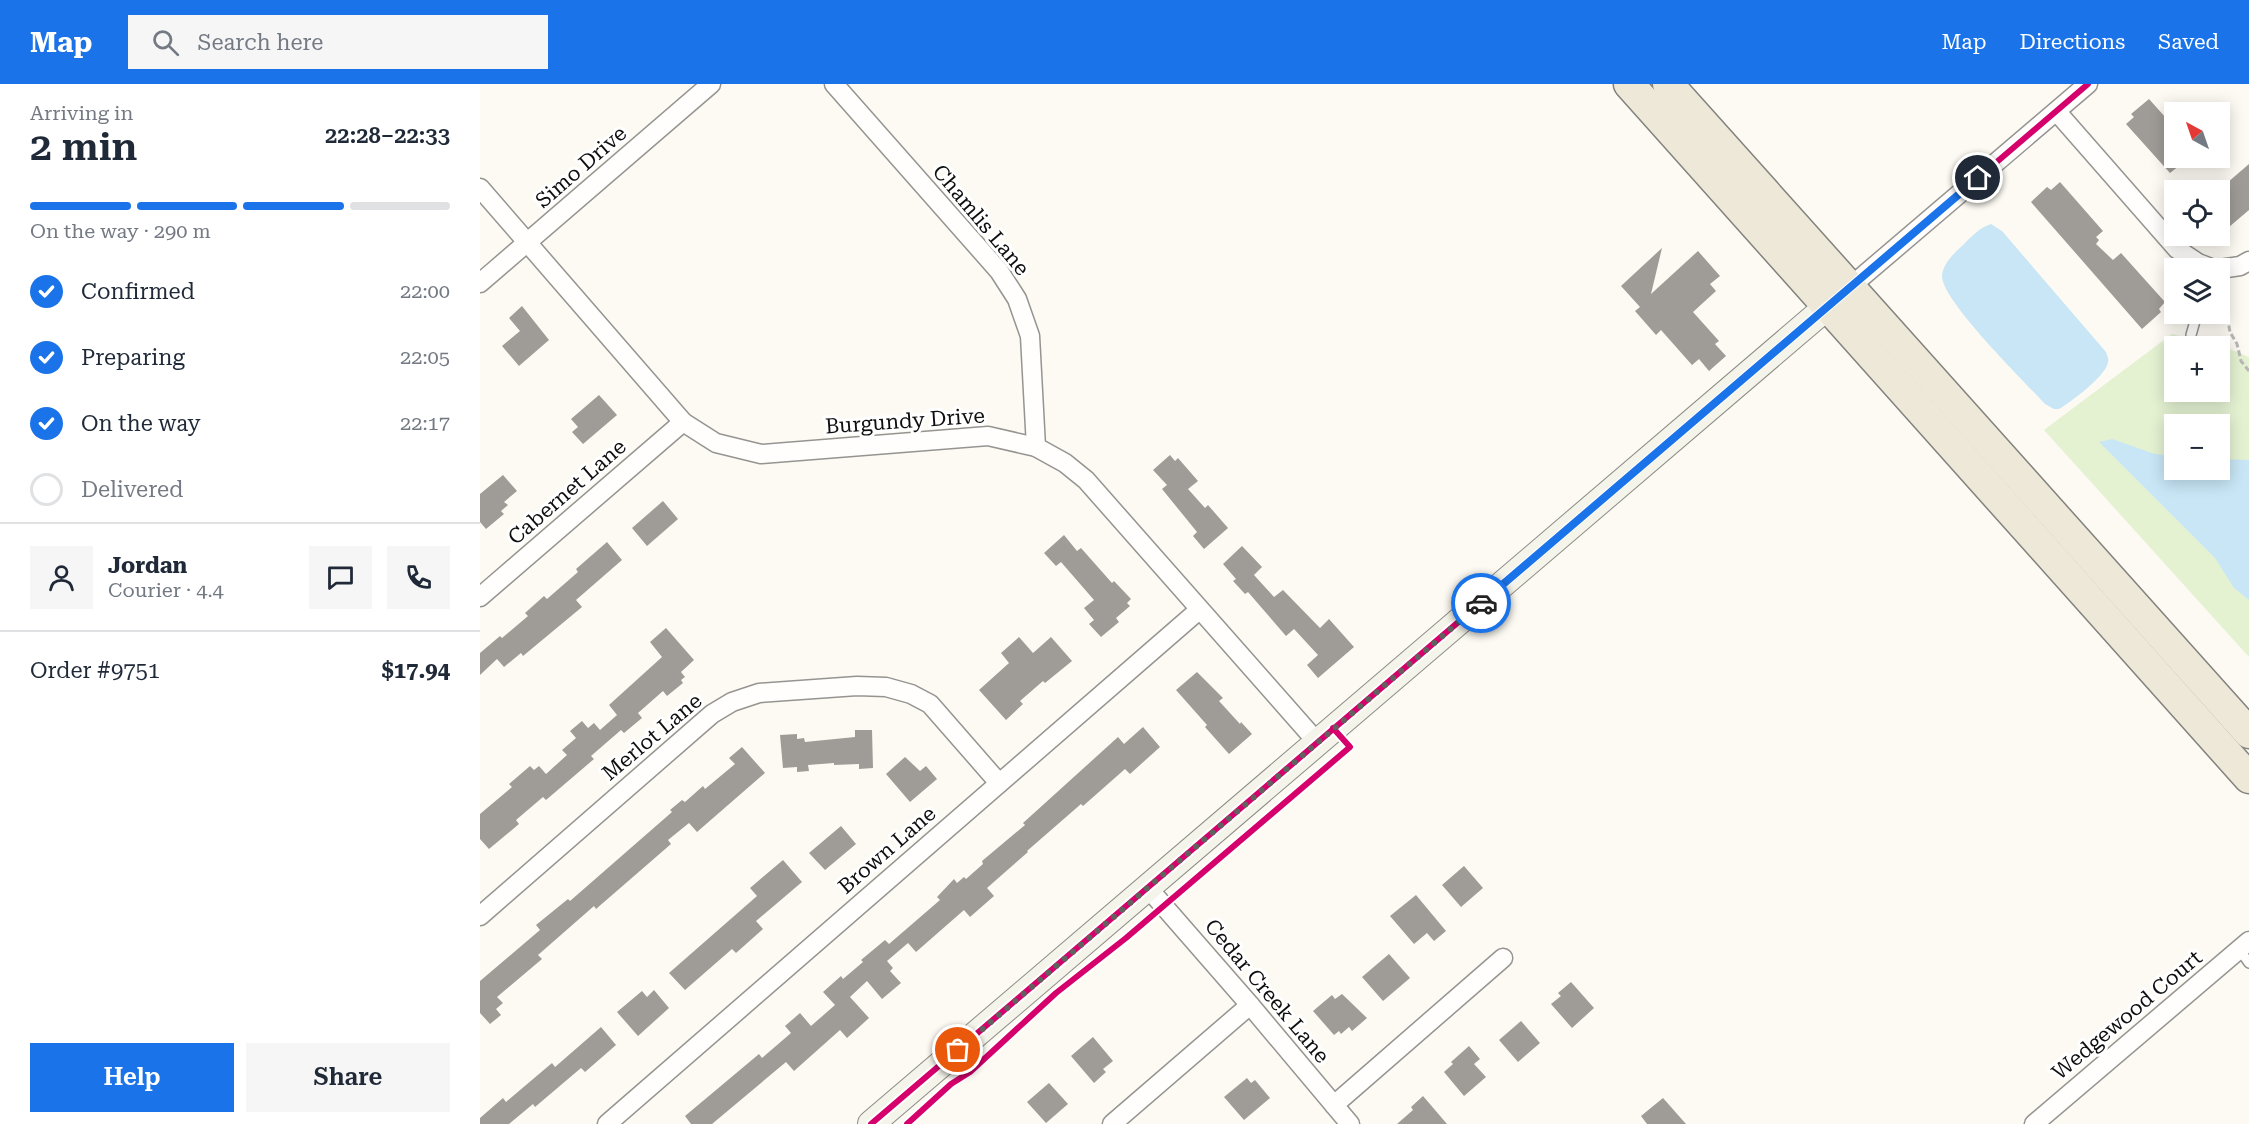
<!DOCTYPE html>
<html lang="en">
<head>
<meta charset="utf-8">
<style>
  :root { --surface:#fff; --page:#f6f6f7; --text:#1f2937; --muted:#747a83; --line:#e0e1e3; --accent:#1a73e8 }
  body { margin:0; font-family:"Roboto Serif",serif; background:var(--page); color:var(--text); height:100vh; display:flex; flex-direction:column; font-size:22px; white-space:nowrap }
  * { box-sizing:border-box; margin:0 }
  p { font-size:20px; color:var(--muted) }
  .icon { flex:none; width:33px; height:33px; fill:none; stroke:currentColor; stroke-width:2; stroke-linecap:round; stroke-linejoin:round }
  .map { position:relative; flex:1; overflow:hidden }
  .sheet { display:flex; flex-direction:column; background:var(--surface); width:480px }
  .sheet>* { flex:none }
  .needle { width:39px; rotate:320deg }
  .tools { position:absolute; left:1684px; top:18px; display:grid; gap:12px }
  .tools a { display:grid; place-items:center; width:66px; height:66px; border-radius:0px; background:var(--surface); box-shadow:0 3px 15px #0003; font-size:30px }
  .pin { position:absolute; display:grid; place-items:center; width:51px; height:51px; color:#fff; margin:-26px; border:3px solid #fff; border-radius:50%; box-shadow:0 2px 6px #0007 }
  .courier { position:absolute; display:grid; place-items:center; width:60px; height:60px; margin:-30px; border:4px solid #1a73e8; border-radius:50%; background:#fff; color:#222; box-shadow:0 2px 8px #0007 }
  .overview em { font-style:normal; font-weight:600 }
  .overview div { display:flex; flex-direction:column-reverse }
  .overview { display:flex; align-items:center; justify-content:space-between; height:102px; padding:0 30px }
  h1 { font-size:39px; font-weight:600; line-height:45px }
  .bar { display:grid; grid-template-columns:repeat(4,1fr); gap:9px 6px; align-content:center; height:72px; padding:0 30px }
  .bar i { height:8px; border-radius:4px; background:var(--line) }
  .bar .selected { background:var(--accent) }
  .bar p { grid-column:span 4 }
  .line { display:flex; align-items:center; gap:15px; padding:0 30px; border-top:2px solid var(--line) }
  .line div { flex:1 }
  .round { display:grid; place-items:center; flex:none; width:63px; height:63px; border-radius:0px; background:var(--page) }
  ol { padding:0 30px; list-style:none }
  li { display:flex; align-items:center; gap:18px; height:66px }
  li p { margin-inline-start:auto }
  li .icon { padding:6px; border-radius:50%; background:var(--accent); color:#fff; stroke-width:4 }
  li:last-child { color:var(--muted) }
  li i { width:33px; height:33px; border:3px solid var(--line); border-radius:50% }
  .button { display:flex; gap:12px; margin-top:auto; padding:12px 30px }
  .button a { flex:1; height:69px; border-radius:0px; background:var(--accent); color:#fff; font-size:24px; font-weight:600; line-height:69px; text-align:center }
  .button a+a { background:var(--page); color:var(--text) }
  header { display:flex; align-items:center; gap:36px; box-sizing:border-box; height:84px; padding:0 30px; background:var(--accent); color:#fff }
  header strong { font-size:28px }
  nav { display:flex; gap:33px; margin-inline-start:auto; font-size:21px }
  .search { width:420px; height:54px; background:var(--page); display:flex; align-items:center; gap:15px; box-sizing:border-box; padding:0 21px; border-radius:0px; color:var(--muted); font-size:22px }
  main { display:flex; flex:1; min-height:0 }
  .map>svg:first-child { display:block }
  .green { fill:#e4f2d2; fill-rule:evenodd }
  .water { fill:#c8e6f6 }
  .building { fill:#9f9c98 }
  .lines { fill:none; stroke-linecap:round; stroke-linejoin:round }
  .lane-casing { stroke:#959491; stroke-width:12 }
  .street-casing { stroke:#959491; stroke-width:21 }
  .secondary-casing { stroke:#8c8b87; stroke-width:28 }
  .primary-casing { stroke:#82827e; stroke-width:33 }
  .path { stroke:#b8b8b6; stroke-width:3; stroke-dasharray:6 3; stroke-linecap:butt }
  .lane { stroke:#fffefd; stroke-width:9 }
  .street { stroke:#fffefd; stroke-width:18 }
  .secondary { stroke:#f5f4ea; stroke-width:26 }
  .primary { stroke:#ede8d8; stroke-width:30 }
  .cycleway-casing { stroke:#fff; stroke-width:10 }
  .cycleway { stroke:#d6006c; stroke-width:6 }
  .done { stroke:#61615e; stroke-width:6; stroke-dasharray:0 10.8 }
  .route { stroke:#1a73e8; stroke-width:8 }
  .labels { text-anchor:middle; stroke-width:6; stroke-linejoin:round; paint-order:stroke }
  .street-label { font-size:21px; fill:#0e0e0e; stroke:#fff }
</style>
</head>
<body>
<header>
<strong>Map</strong>
<div class="search"><svg class="icon" aria-label="search" viewBox="0 0 24 24"><circle cx="10" cy="10" r="6"/><path d="M15 15l6 6"/></svg>Search here</div>
<nav><a>Map</a><a>Directions</a><a>Saved</a></nav>
</header>
<main>
<section class="sheet">
<div class="overview"><div><h1>2 min</h1><p>Arriving in</p></div><em>22:28–22:33</em></div>
<div class="bar"><i class="selected"></i><i class="selected"></i><i class="selected"></i><i></i><p>On the way · 290 m</p></div>
<ol>
<li><svg class="icon" aria-label="check" viewBox="0 0 24 24"><path d="M5 12l5 5 9-10"/></svg>Confirmed<p>22:00</p></li>
<li><svg class="icon" aria-label="check" viewBox="0 0 24 24"><path d="M5 12l5 5 9-10"/></svg>Preparing<p>22:05</p></li>
<li><svg class="icon" aria-label="check" viewBox="0 0 24 24"><path d="M5 12l5 5 9-10"/></svg>On the way<p>22:17</p></li>
<li><i></i>Delivered</li>
</ol>
<div class="line" style="height:108px"><a class="round"><svg class="icon" aria-label="person" viewBox="0 0 24 24"><circle cx="12" cy="8" r="4"/><path d="M4 21q1-7 8-7t8 7"/></svg></a><div><b>Jordan</b><p>Courier · 4.4</p></div><a class="round"><svg class="icon" aria-label="chat" viewBox="0 0 24 24"><path d="M4 5h16v11H9l-5 4z"/></svg></a><a class="round"><svg class="icon" aria-label="phone" viewBox="0 0 24 24"><path d="M5 4h4l2 5-3 2q2 4 5 5l2-3 5 2v4C11 20 4 13 5 4z"/></svg></a></div>
<div class="line" style="height:78px"><div>Order #9751</div><b>$17.94</b></div>
<div class="button"><a>Help</a><a>Share</a></div>
</section>
<div class="map">
<svg width="1769" height="1040" viewBox="0 0 1769 1040">
  <rect width="100%" height="100%" fill="#fcfaf2"/>
  <path class="green" d="M1692,250L1747,264L1769,273V573L1564,346ZM1695,262H1740V308H1695ZM1695,340H1740V386H1695Z"/>
  <g class="water">
    <path d="M1511,140L1522,147L1626,268C1627,272 1629,274 1628,278C1627,291 1591,318 1579,325H1574L1565,320C1545,298 1462,217 1462,192C1463,180 1473,170 1482,162C1491,153 1499,144 1511,140Z"/>
    <polygon points="1632,355 1675,370 1695,372 1695,386 1740,386 1740,375 1769,376 1769,516 1754,504 1735,474 1619,358"/>
  </g>
  <g class="building">
    <polygon points="1669,15 1695,44 1695,74 1709,74 1690,89 1646,40 1654,33 1651,30"/>
    <polygon points="1769,80 1769,126 1749,143 1740,133 1740,105"/>
    <polygon points="1580,98 1623,147 1616,153 1619,156 1616,160 1633,176 1641,169 1685,218 1679,225 1681,228 1662,245 1551,118 1567,103 1571,106"/>
    <polygon points="1182,164 1171,210 1218,167 1240,192 1230,200 1236,207 1213,228 1239,257 1235,260 1246,272 1229,287 1219,275 1212,281 1181,246 1176,251 1155,227 1160,223 1141,202"/>
    <polygon points="42,222 69,256 39,282 22,262 40,247 29,234"/>
    <polygon points="119,311 137,331 103,360 92,348 98,343 91,335"/>
    <polygon points="690,371 695,377 698,374 718,397 708,405 725,424 728,421 748,444 724,465 713,452 717,448 682,405 687,401 673,386"/>
    <polygon points="23,391 37,407 24,418 28,421 21,427 24,430 6,445 0,438 0,410"/>
    <polygon points="183,417 198,435 167,462 152,444"/>
    <polygon points="584,451 597,467 601,464 632,499 634,497 651,515 647,519 650,522 636,534 639,538 621,553 609,540 614,536 604,524 614,516 581,478 576,482 564,469"/>
    <polygon points="127,458 142,476 96,516 102,523 43,572 41,569 24,583 17,575 0,591 0,569 20,552 22,554 48,532 45,529 64,512 67,515 98,488 96,485"/>
    <polygon points="762,462 782,483 774,491 794,513 803,506 840,544 849,535 874,563 838,594 827,581 838,571 814,545 806,552 768,508 765,510 753,497 756,495 743,480"/>
    <polygon points="186,544 214,576 201,588 205,593 201,596 203,599 187,612 183,607 158,629 162,634 144,649 141,646 111,672 114,675 66,716 63,713 36,736 39,740 9,765 0,755 0,730 32,703 29,700 50,682 54,686 59,682 66,690 87,671 82,666 96,654 90,647 102,637 108,644 114,639 120,646 137,631 129,621 182,573 170,558"/>
    <polygon points="539,553 553,569 571,553 592,577 565,599 563,597 540,617 543,620 526,636 499,606 529,579 521,569"/>
    <polygon points="717,588 743,614 739,617 760,640 761,638 772,650 749,670 725,643 727,641 696,606"/>
    <polygon points="663,643 680,663 650,690 645,685 603,722 601,720 547,767 548,768 507,804 514,812 490,833 484,826 436,868 428,859 407,877 413,884 410,887 421,899 402,915 387,897 370,913 389,934 367,954 360,946 314,987 306,978 232,1040 211,1040 205,1032 279,970 282,974 311,949 305,942 320,929 331,942 355,921 343,908 361,892 363,895 383,878 381,876 405,856 409,860 460,816 457,813 474,795 477,799 484,793 486,795 503,780 502,777 545,741 543,739 638,653 644,660"/>
    <polygon points="375,646 392,646 393,684 379,685 379,680 354,681 354,679 328,681 329,687 317,688 317,683 303,684 300,651 317,650 317,655 324,654 325,658 375,653"/>
    <polygon points="262,663 285,689 217,748 209,739 188,756 191,760 116,825 114,822 58,871 62,875 17,913 23,919 16,925 21,931 10,940 0,929 0,897 60,846 56,841 88,815 90,817 145,769 192,728 190,726 202,716 205,718 223,702 225,705 255,680 249,674"/>
    <polygon points="425,673 440,687 446,682 457,695 430,718 406,690"/>
    <polygon points="361,742 376,760 345,786 329,769"/>
    <polygon points="303,776 322,798 276,837 283,845 256,869 252,865 205,906 189,889 277,812 270,804"/>
    <polygon points="984,782 1003,804 981,823 962,801"/>
    <polygon points="936,811 966,847 954,857 947,849 934,860 910,832"/>
    <polygon points="909,870 930,894 903,917 882,893"/>
    <polygon points="1091,898 1114,924 1092,944 1071,920 1081,912 1078,909"/>
    <polygon points="174,906 189,924 158,952 137,928 162,907 167,913"/>
    <polygon points="862,910 887,934 872,947 869,943 861,950 859,947 854,951 833,927 852,911 855,915"/>
    <polygon points="1041,937 1060,959 1038,978 1019,956"/>
    <polygon points="121,943 136,961 105,988 101,984 55,1023 53,1020 29,1040 0,1040 0,1034 23,1014 26,1018 72,979 75,983"/>
    <polygon points="613,953 633,977 623,985 626,988 614,999 591,972"/>
    <polygon points="989,962 1000,975 994,980 1006,993 984,1012 964,988 973,980 971,978"/>
    <polygon points="767,994 771,999 775,996 790,1014 764,1036 744,1013"/>
    <polygon points="569,999 588,1020 566,1039 547,1018"/>
    <polygon points="943,1012 967,1040 917,1040 933,1026 931,1023"/>
    <polygon points="1183,1014 1206,1040 1167,1040 1161,1032"/>
  </g>
  <g class="lines">
    <g class="lane-casing">
      <g id="lane">
        <polyline points="1711,251 1717,230"/>
        <polyline points="1759,865 1769,879"/>
      </g>
    </g>
    <g class="street-casing">
      <g id="street">
        <polyline points="354,0 519,187 537,215 550,252 556,363"/>
        <polyline points="1577,28 1697,165 1718,179 1731,184"/>
        <polyline points="0,104 203,338 236,359 281,370 508,352 556,363 585,379 606,396 837,658"/>
        <polyline points="1740,185 1760,182 1769,177"/>
        <polyline points="0,199 231,0"/>
        <polyline points="1370,203 1608,0"/>
        <polyline points="0,513 203,338"/>
        <polyline points="668,804 770,921 870,1040"/>
        <polyline points="0,832 232,630 252,618 279,609 377,602 406,603 431,610 450,620 519,699"/>
        <polyline points="854,1021 1023,874"/>
        <polyline points="127,1040 719,526"/>
        <polyline points="632,1040 770,921"/>
        <polyline points="1554,1040 1769,857"/>
      </g>
    </g>
    <g class="secondary-casing">
      <polyline id="secondary" points="391,1040 1362,210"/>
    </g>
    <g class="primary-casing">
      <g id="primary">
        <polyline points="1149,0 1769,694"/>
        <polyline points="1188,0 1769,649"/>
      </g>
    </g>
    <polyline class="path" points="1740,207 1744,214 1750,248 1757,260 1761,277 1769,287"/>
    <use href="#lane" class="lane"/>
    <use href="#street" class="street"/>
    <use href="#secondary" class="secondary"/>
    <use href="#primary" class="primary"/>
    <g class="cycleway-casing">
      <g id="cycleway">
        <polyline points="391,1040 1608,0"/>
        <polyline points="427,1040 471,1000 490,988 576,909 646,854 870,663 853,644"/>
      </g>
    </g>
    <use href="#cycleway" class="cycleway"/>
  </g>
  <g class="lines">
    <polyline class="done" points="478,966 1001,519"/>
    <polyline class="route" points="1001,519 1498,94"/>
  </g>
  <g class="labels">
    <g class="street-label">
      <text transform="translate(101 83) rotate(-41)" y="7">Simo Drive</text>
      <text transform="translate(501 136) rotate(50)" y="7">Chamlis Lane</text>
      <text transform="translate(425 337) rotate(-4)" y="7">Burgundy Drive</text>
      <text transform="translate(87 408) rotate(-41)" y="7">Cabernet Lane</text>
      <text transform="translate(172 653) rotate(-40)" y="7">Merlot Lane</text>
      <text transform="translate(407 766) rotate(-41)" y="7">Brown Lane</text>
      <text transform="translate(787 907) rotate(50)" y="7">Cedar Creek Lane</text>
      <text transform="translate(1647 931) rotate(-40)" y="7">Wedgewood Court</text>
    </g>
  </g>
</svg>
<div class="tools">
<a><svg class="needle" viewBox="-14 -14 28 28"><path d="M0-13l5 13h-10z" fill="#e53935"/><path d="M0 13l5-13h-10z" fill="#747a83"/></svg></a>
<a><svg class="icon" aria-label="locate" viewBox="0 0 24 24"><circle cx="12" cy="12" r="6"/><path d="M12 2v4M12 18v4M2 12h4M18 12h4"/></svg></a>
<a><svg class="icon" aria-label="layers" viewBox="0 0 24 24"><path d="M12 4l9 5-9 5-9-5zM3 14l9 5 9-5"/></svg></a>
<a>+</a>
<a>−</a>
</div>
<div class="pin" style="left:478px;top:966px;background:#ea580c"><svg class="icon" aria-label="bag" viewBox="0 0 24 24"><path d="M5 8h14l-1 12H6zM9 8a3 3 0 0 1 6 0"/></svg></div>
<div class="pin" style="left:1498px;top:94px;background:#1f2937"><svg class="icon" aria-label="home" viewBox="0 0 24 24"><path d="M3 11l9-7 9 7M6 9v11h12V9"/></svg></div>
<div class="courier" style="left:1001px;top:519px"><svg class="icon" aria-label="car" viewBox="0 0 24 24"><path d="M5 17H2v-5l4-1 3-4h7l3 4 3 1v5h-3M9 17h6M6 11h13"/><circle cx="7" cy="17" r="2"/><circle cx="17" cy="17" r="2"/></svg></div>
</div>
</main>
</body>
</html>
